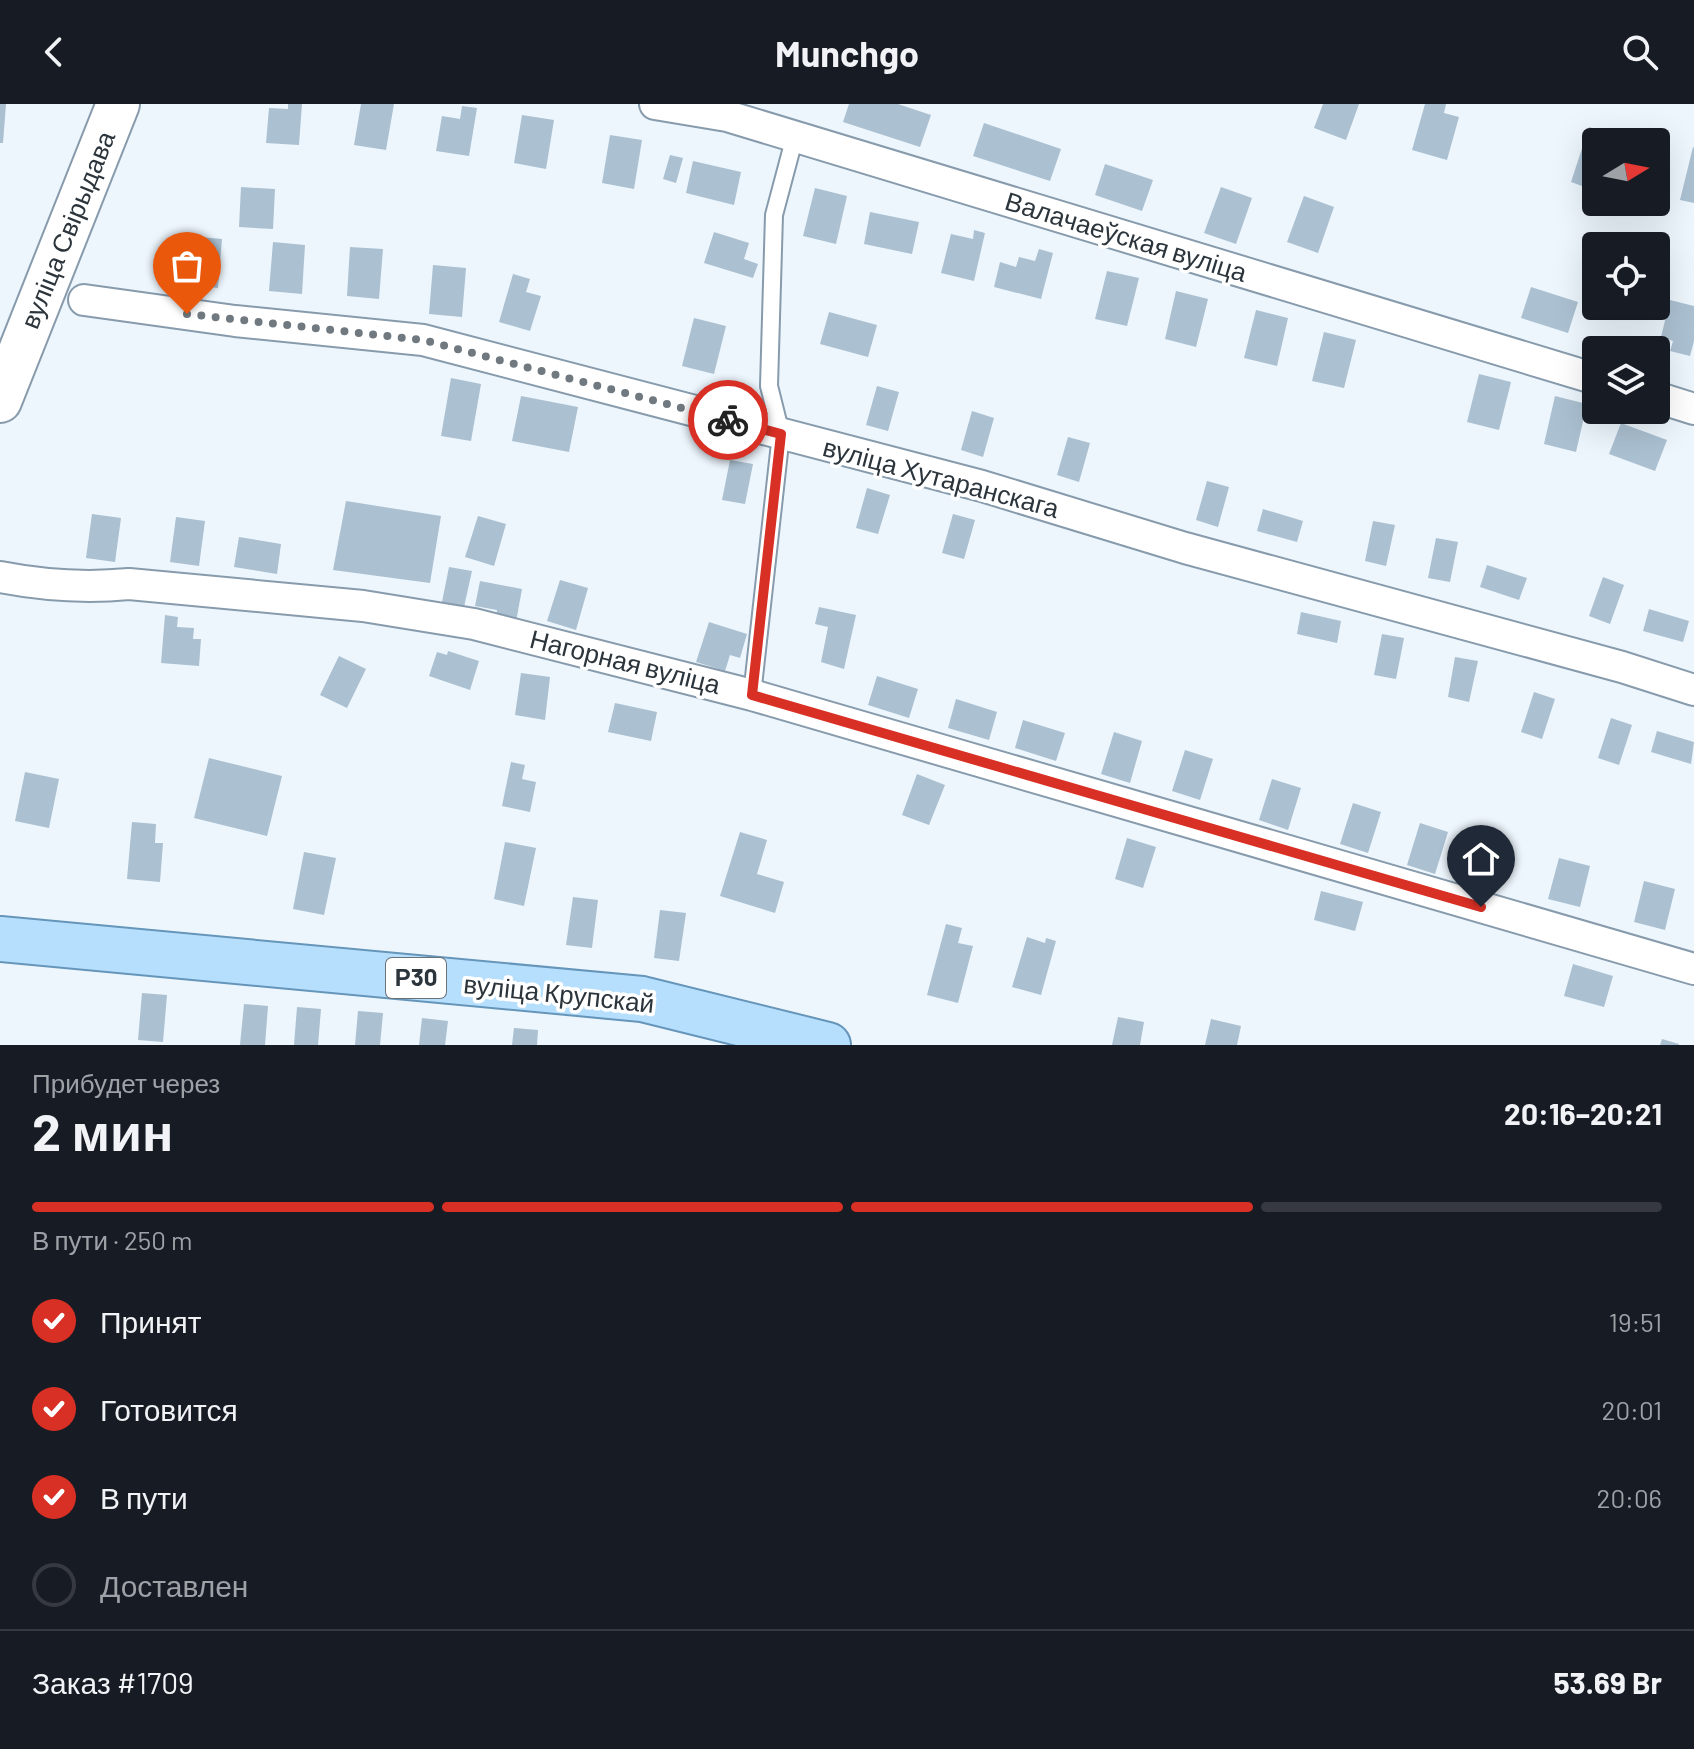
<!DOCTYPE html>
<html lang="ru">
<head>
<meta charset="utf-8">
<style>
  :root { --surface:#171b24; --page:#242831; --text:#f1f3f6; --muted:#9ea1a6; --line:#363941; --accent:#d93025 }
  body { margin:0; font-family:Barlow,sans-serif; background:var(--page); color:var(--text); height:100vh; display:flex; flex-direction:column; font-size:30px; white-space:nowrap }
  * { box-sizing:border-box; margin:0 }
  p { font-size:26px; color:var(--muted) }
  .icon { flex:none; width:44px; height:44px; fill:none; stroke:currentColor; stroke-width:2; stroke-linecap:round; stroke-linejoin:round }
  .map { position:relative; height:941px; overflow:hidden }
  .drawer { display:flex; flex-direction:column; background:var(--surface); flex:1 }
  .drawer>* { flex:none }
  .needle { width:52px; rotate:80deg }
  .fabs { position:absolute; left:1582px; top:24px; display:grid; gap:16px }
  .fabs a { display:grid; place-items:center; width:88px; height:88px; border-radius:8px; background:var(--surface); box-shadow:0 8px 32px #0002; font-size:40px }
  .pin { position:absolute; display:grid; place-items:center; width:68px; height:68px; color:#fff; margin:-82px -34px; border-radius:50% 50% 50% 0; rotate:-45deg; box-shadow:0 0 8px #0007 }
  .pin .icon { rotate:45deg }
  .courier { position:absolute; display:grid; place-items:center; width:80px; height:80px; margin:-40px; border:6px solid #d93025; border-radius:50%; background:#fff; color:#222; box-shadow:0 2px 10px #0007 }
  .summary em { font-style:normal; font-weight:700 }
  .summary div { display:flex; flex-direction:column-reverse }
  .summary { display:flex; align-items:center; justify-content:space-between; height:136px; padding:0 32px }
  h1 { font-size:52px; font-weight:700; line-height:60px }
  .bar { display:grid; grid-template-columns:repeat(4,1fr); gap:12px 8px; align-content:center; height:96px; padding:0 32px }
  .bar i { height:10px; border-radius:6px; background:var(--line) }
  .bar .active { background:var(--accent) }
  .bar p { grid-column:span 4 }
  .line { display:flex; align-items:center; gap:20px; padding:0 32px; border-top:2px solid var(--line) }
  .line div { flex:1 }
  ol { padding:0 32px; list-style:none }
  li { display:flex; align-items:center; gap:24px; height:88px }
  li p { margin-inline-start:auto }
  li .icon { padding:8px; border-radius:50%; background:var(--accent); color:#fff; stroke-width:4 }
  li:last-child { color:var(--muted) }
  li i { width:44px; height:44px; border:4px solid var(--line); border-radius:50% }
  header { display:flex; justify-content:space-between; align-items:center; height:104px; padding:0 32px; background:var(--surface); font-size:36px; font-weight:700 }
  .map>svg:first-child { display:block }
  .building { fill:#abc0d1 }
  .lines { fill:none; stroke-linecap:round; stroke-linejoin:round }
  .lane-casing { stroke:#879bac; stroke-width:20 }
  .street-casing { stroke:#879bac; stroke-width:34 }
  .secondary-casing { stroke:#879bac; stroke-width:46 }
  .primary-casing { stroke:#6695ba; stroke-width:48 }
  .lane { stroke:#fff; stroke-width:16 }
  .street { stroke:#fff; stroke-width:30 }
  .secondary { stroke:#fff; stroke-width:42 }
  .primary { stroke:#b6dffe; stroke-width:44 }
  .done { stroke:#707980; stroke-width:8; stroke-dasharray:0 14.4 }
  .route { stroke:#d93025; stroke-width:10 }
  .labels { text-anchor:middle; stroke-width:7; stroke-linejoin:round; paint-order:stroke }
  .shield { fill:#fff; stroke:#6b7276; stroke-width:2 }
  .shield-label { font-size:24px; font-weight:bold; fill:#2c353c }
  .street-label { font-size:26px; fill:#2c353c; stroke:#fff }
</style>
</head>
<body>
<header><svg class="icon" aria-label="back" viewBox="0 0 24 24"><path d="M15 5l-7 7 7 7"/></svg>Munchgo<svg class="icon" aria-label="search" viewBox="0 0 24 24"><circle cx="10" cy="10" r="6"/><path d="M15 15l6 6"/></svg></header>
<div class="map">
<svg width="1694" height="941" viewBox="0 0 1694 941">
  <rect width="100%" height="100%" fill="#edf6fd"/>
  <g class="building">
    <polygon points="0,0 6,0 3,39 0,39"/>
    <polygon points="288,0 302,0 299,41 266,39 269,4 288,5"/>
    <polygon points="361,0 394,0 386,46 354,41"/>
    <polygon points="849,0 898,0 931,11 920,43 843,18"/>
    <polygon points="1323,0 1359,0 1346,36 1314,24"/>
    <polygon points="1425,0 1446,0 1444,9 1459,13 1447,56 1412,46"/>
    <polygon points="462,2 477,4 469,52 436,47 442,12 460,15"/>
    <polygon points="522,11 554,16 546,65 514,59"/>
    <polygon points="984,19 1061,45 1050,77 973,52"/>
    <polygon points="1589,23 1621,34 1620,38 1596,38 1596,87 1571,78"/>
    <polygon points="610,31 642,36 634,85 602,79"/>
    <polygon points="1693,43 1694,44 1694,99 1680,96"/>
    <polygon points="670,51 683,54 676,79 663,75"/>
    <polygon points="693,57 741,68 734,101 686,89"/>
    <polygon points="1105,60 1153,76 1142,107 1095,91"/>
    <polygon points="241,83 275,85 273,125 239,123"/>
    <polygon points="1221,83 1252,94 1236,140 1204,129"/>
    <polygon points="815,84 847,92 836,140 803,132"/>
    <polygon points="1304,92 1334,103 1318,149 1287,138"/>
    <polygon points="870,108 919,118 912,150 864,140"/>
    <polygon points="974,126 985,129 974,177 941,169 951,130 973,135"/>
    <polygon points="714,128 749,139 744,155 758,160 753,174 704,159"/>
    <polygon points="189,132 222,135 218,184 185,181"/>
    <polygon points="273,138 305,141 302,190 269,187"/>
    <polygon points="350,143 383,145 379,195 347,192"/>
    <polygon points="1039,145 1053,149 1041,195 994,183 1000,158 1016,163 1019,153 1035,157"/>
    <polygon points="433,161 466,164 462,213 429,210"/>
    <polygon points="1107,167 1139,174 1127,222 1095,215"/>
    <polygon points="513,170 530,175 526,188 541,192 530,227 499,218"/>
    <polygon points="1531,183 1578,198 1568,229 1521,214"/>
    <polygon points="1176,187 1208,195 1196,243 1165,235"/>
    <polygon points="1670,196 1694,202 1694,237 1690,252 1670,247 1673,237 1661,233"/>
    <polygon points="1256,206 1288,214 1277,262 1244,254"/>
    <polygon points="829,208 877,221 868,253 820,240"/>
    <polygon points="694,214 726,222 714,270 682,262"/>
    <polygon points="1324,228 1356,236 1344,284 1312,277"/>
    <polygon points="1479,270 1511,278 1499,326 1467,318"/>
    <polygon points="451,274 481,280 471,337 441,332"/>
    <polygon points="877,282 899,288 888,327 866,321"/>
    <polygon points="521,292 578,303 569,348 512,337"/>
    <polygon points="1555,292 1587,300 1576,348 1544,340"/>
    <polygon points="972,307 994,314 983,353 961,346"/>
    <polygon points="1621,319 1667,336 1655,367 1609,350"/>
    <polygon points="1068,333 1090,339 1079,378 1057,371"/>
    <polygon points="730,356 753,360 745,400 722,396"/>
    <polygon points="1207,377 1229,383 1218,423 1196,416"/>
    <polygon points="867,384 890,391 878,430 856,424"/>
    <polygon points="346,397 441,412 430,479 333,466"/>
    <polygon points="1263,405 1303,417 1297,438 1257,427"/>
    <polygon points="92,410 121,414 115,458 86,454"/>
    <polygon points="953,410 975,416 964,455 942,449"/>
    <polygon points="478,412 506,420 494,462 465,453"/>
    <polygon points="176,413 205,417 199,462 170,458"/>
    <polygon points="1373,417 1395,421 1386,462 1365,457"/>
    <polygon points="239,433 281,440 277,470 234,463"/>
    <polygon points="1436,434 1458,438 1450,478 1428,474"/>
    <polygon points="1487,461 1527,474 1519,496 1480,483"/>
    <polygon points="449,463 472,467 464,503 442,498"/>
    <polygon points="1603,473 1624,481 1610,520 1589,512"/>
    <polygon points="560,476 588,484 576,526 547,517"/>
    <polygon points="480,477 522,485 516,518 496,514 497,506 475,502"/>
    <polygon points="819,503 856,511 844,565 821,558 828,523 815,520"/>
    <polygon points="1649,505 1689,517 1683,538 1643,527"/>
    <polygon points="1301,508 1341,517 1337,539 1297,530"/>
    <polygon points="165,511 178,513 177,523 194,524 193,535 201,535 199,562 161,559"/>
    <polygon points="709,518 747,530 740,554 730,551 725,567 696,558"/>
    <polygon points="1382,530 1404,534 1396,575 1374,571"/>
    <polygon points="448,547 479,557 470,586 429,572 437,548 447,551"/>
    <polygon points="339,552 366,565 347,604 320,591"/>
    <polygon points="1455,553 1478,557 1469,598 1448,593"/>
    <polygon points="521,569 550,573 545,616 515,611"/>
    <polygon points="877,572 918,585 909,614 868,601"/>
    <polygon points="1534,588 1555,595 1542,635 1521,628"/>
    <polygon points="956,595 997,608 989,636 948,624"/>
    <polygon points="615,599 657,608 651,637 608,628"/>
    <polygon points="1611,614 1632,621 1619,661 1598,654"/>
    <polygon points="1023,616 1065,629 1056,657 1015,644"/>
    <polygon points="1657,627 1694,638 1691,660 1651,648"/>
    <polygon points="1114,628 1142,637 1130,679 1101,670"/>
    <polygon points="1185,646 1213,655 1200,696 1172,687"/>
    <polygon points="209,654 282,672 267,732 194,714"/>
    <polygon points="511,658 525,661 522,675 536,678 530,708 502,702"/>
    <polygon points="25,668 59,675 49,724 15,717"/>
    <polygon points="917,670 945,681 929,721 902,711"/>
    <polygon points="1272,675 1301,684 1288,726 1259,716"/>
    <polygon points="1353,699 1381,708 1368,749 1340,740"/>
    <polygon points="132,718 156,720 155,739 163,739 160,778 127,775"/>
    <polygon points="1420,719 1448,728 1435,770 1407,761"/>
    <polygon points="740,728 767,736 757,770 784,778 775,809 720,792"/>
    <polygon points="1483,733 1511,742 1499,783 1470,774"/>
    <polygon points="1127,734 1156,743 1143,784 1115,775"/>
    <polygon points="505,738 536,744 524,802 494,795"/>
    <polygon points="304,748 336,754 324,811 293,805"/>
    <polygon points="1559,754 1590,762 1580,803 1548,795"/>
    <polygon points="1644,777 1675,785 1665,826 1634,818"/>
    <polygon points="1321,787 1363,798 1355,827 1314,816"/>
    <polygon points="573,793 598,796 592,844 566,841"/>
    <polygon points="660,806 686,809 679,857 654,854"/>
    <polygon points="946,820 962,824 958,839 973,842 958,899 927,891"/>
    <polygon points="1027,833 1045,839 1046,834 1056,837 1041,891 1012,883"/>
    <polygon points="1573,860 1613,872 1604,903 1564,892"/>
    <polygon points="142,889 167,891 163,938 138,936"/>
    <polygon points="244,900 268,902 265,941 240,941"/>
    <polygon points="297,903 321,905 318,941 294,941"/>
    <polygon points="358,907 383,909 380,941 355,941"/>
    <polygon points="1118,913 1144,918 1140,941 1112,941"/>
    <polygon points="422,914 448,917 445,941 419,941"/>
    <polygon points="1211,915 1241,922 1237,941 1205,941"/>
    <polygon points="514,924 538,926 537,941 512,941"/>
    <polygon points="1662,935 1679,940 1679,941 1660,941"/>
  </g>
  <g class="lines">
    <g class="lane-casing">
      <polyline id="lane" points="752,591 781,330 769,282 774,111 795,32"/>
    </g>
    <g class="street-casing">
      <g id="street">
        <polyline points="655,0 727,12 1596,275"/>
        <polyline points="84,196 235,217 423,236 982,382 1185,444 1622,563 1694,586"/>
        <polyline points="1656,293 1694,305"/>
        <path d="M0,473C41,481 87,484 129,480L363,502L474,520L752,591L1694,865"/>
      </g>
    </g>
    <g class="secondary-casing">
      <polyline id="secondary" points="0,297 118,0"/>
    </g>
    <g class="primary-casing">
      <polyline id="primary" points="0,835 642,895 828,941"/>
    </g>
    <use href="#lane" class="lane"/>
    <use href="#street" class="street"/>
    <use href="#secondary" class="secondary"/>
    <use href="#primary" class="primary"/>
  </g>
  <g class="lines">
    <polyline class="done" points="187,210 423,236 728,316"/>
    <polyline class="route" points="728,316 781,330 752,591 1481,803"/>
  </g>
  <g class="labels">
    <rect class="shield" x="386" y="854" width="60" height="40" rx="6"/>
    <g class="shield-label">
      <text x="416" y="882">Р30</text>
    </g>
    <g class="street-label">
      <text transform="translate(68 126) rotate(-68)" y="9">вуліца Свірыдава</text>
      <text transform="translate(1126 133) rotate(17)" y="9">Валачаеўская вуліца</text>
      <text transform="translate(941 374) rotate(15)" y="9">вуліца Хутаранскага</text>
      <text transform="translate(625 558) rotate(14)" y="9">Нагорная вуліца</text>
      <text transform="translate(559 890) rotate(6)" y="9">вуліца Крупскай</text>
    </g>
  </g>
</svg>
<div class="fabs">
<a><svg class="needle" viewBox="-14 -14 28 28"><path d="M0-13l5 13h-10z" fill="#e53935"/><path d="M0 13l5-13h-10z" fill="#9ea1a6"/></svg></a>
<a><svg class="icon" aria-label="locate" viewBox="0 0 24 24"><circle cx="12" cy="12" r="6"/><path d="M12 2v4M12 18v4M2 12h4M18 12h4"/></svg></a>
<a><svg class="icon" aria-label="layers" viewBox="0 0 24 24"><path d="M12 4l9 5-9 5-9-5zM3 14l9 5 9-5"/></svg></a>
</div>
<div class="pin" style="left:187px;top:210px;background:#ea580c"><svg class="icon" aria-label="bag" viewBox="0 0 24 24"><path d="M5 8h14l-1 12H6zM9 8a3 3 0 0 1 6 0"/></svg></div>
<div class="pin" style="left:1481px;top:803px;background:#1f2937"><svg class="icon" aria-label="home" viewBox="0 0 24 24"><path d="M3 11l9-7 9 7M6 9v11h12V9"/></svg></div>
<div class="courier" style="left:728px;top:316px"><svg class="icon" aria-label="bike" viewBox="0 0 24 24"><circle cx="6" cy="16" r="4"/><circle cx="18" cy="16" r="4"/><path d="M6 16l4-8h5l3 8M10 8l3 8H6M13 5h3"/></svg></div>
</div>
<section class="drawer">
<div class="summary"><div><h1>2 мин</h1><p>Прибудет через</p></div><em>20:16–20:21</em></div>
<div class="bar"><i class="active"></i><i class="active"></i><i class="active"></i><i></i><p>В пути · 250 m</p></div>
<ol>
<li><svg class="icon" aria-label="check" viewBox="0 0 24 24"><path d="M5 12l5 5 9-10"/></svg>Принят<p>19:51</p></li>
<li><svg class="icon" aria-label="check" viewBox="0 0 24 24"><path d="M5 12l5 5 9-10"/></svg>Готовится<p>20:01</p></li>
<li><svg class="icon" aria-label="check" viewBox="0 0 24 24"><path d="M5 12l5 5 9-10"/></svg>В пути<p>20:06</p></li>
<li><i></i>Доставлен</li>
</ol>
<div class="line" style="height:104px"><div>Заказ #1709</div><b>53.69 Br</b></div>
</section>
</body>
</html>
